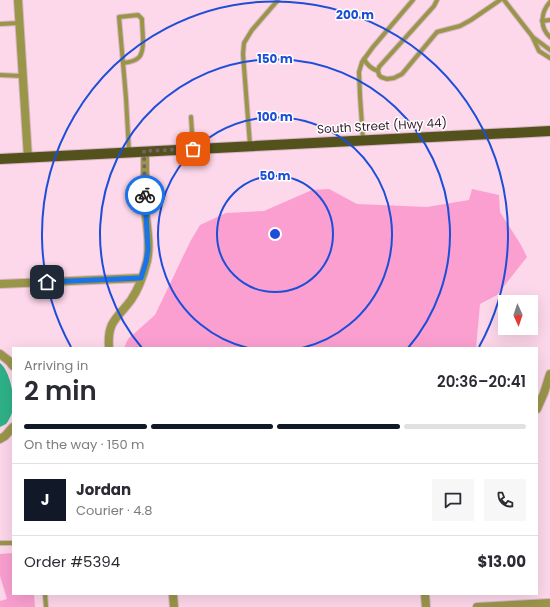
<!DOCTYPE html>
<html lang="en">
<head>
<meta charset="utf-8">
<style>
  :root { --surface:#fff; --page:#f7f7f7; --text:#2b2b33; --muted:#7c7c81; --line:#e1e1e2; --accent:#111827 }
  body { margin:0; font-family:Poppins,sans-serif; background:var(--page); color:var(--text); height:100vh; display:flex; flex-direction:column; font-size:15px; white-space:nowrap }
  * { box-sizing:border-box; margin:0 }
  p { font-size:13px; color:var(--muted) }
  .icon { flex:none; width:22px; height:22px; fill:none; stroke:currentColor; stroke-width:2; stroke-linecap:round; stroke-linejoin:round }
  .map { position:relative; flex:1; overflow:hidden }
  .side { position:absolute; left:12px; top:347px; width:526px; height:248px; display:flex; flex-direction:column; background:var(--surface); border-radius:0px; box-shadow:0 4px 16px #0002 }
  .side>* { flex:none }
  .needle { width:26px; rotate:177deg }
  .controls { position:absolute; left:498px; top:295px; display:grid; gap:8px }
  .controls a { display:grid; place-items:center; width:40px; height:40px; border-radius:0px; background:var(--surface); box-shadow:0 4px 16px #0002; font-size:20px }
  .pin { position:absolute; display:grid; place-items:center; width:34px; height:34px; color:#fff; margin:-17px; border-radius:8px; box-shadow:0 2px 6px #0006 }
  .courier { position:absolute; display:grid; place-items:center; width:40px; height:40px; margin:-20px; border:3px solid #1a73e8; border-radius:50%; background:#fff; color:#222; box-shadow:0 1px 5px #0007 }
  .summary em { font-style:normal; font-weight:600 }
  .summary div { display:flex; flex-direction:column-reverse }
  .summary { display:flex; align-items:center; justify-content:space-between; height:68px; padding:0 12px }
  h1 { font-size:26px; font-weight:600; line-height:30px }
  .bar { display:grid; grid-template-columns:repeat(4,1fr); gap:6px 4px; align-content:center; height:48px; padding:0 12px }
  .bar i { height:5px; border-radius:3px; background:var(--line) }
  .bar .current { background:var(--accent) }
  .bar p { grid-column:span 4 }
  .line { display:flex; align-items:center; gap:10px; padding:0 12px; border-top:1px solid var(--line) }
  .line div { flex:1 }
  .round { display:grid; place-items:center; flex:none; width:42px; height:42px; border-radius:0px; background:var(--page) }
  .map>svg:first-child { display:block }
  .green { fill:#fa9fd0 }
  .water { fill:#2eb288 }
  .lines { fill:none; stroke-linecap:round; stroke-linejoin:round }
  .service-casing { stroke:#d9b6c7; stroke-width:6 }
  .minor-casing { stroke:#d9b6c7; stroke-width:10 }
  .primary-casing { stroke:#d9b6c7; stroke-width:12 }
  .service { stroke:#99964a; stroke-width:4 }
  .minor { stroke:#99964a; stroke-width:8 }
  .primary { stroke:#54521c; stroke-width:10 }
  .done { stroke:#7a5e6d; stroke-width:4; stroke-dasharray:0 7.2 }
  .route { stroke:#1a73e8; stroke-width:5 }
  .ring { fill:none; stroke:#1d4ed8; stroke-width:2 }
  .labels { text-anchor:middle; stroke-width:3; stroke-linejoin:round; paint-order:stroke }
  .street-label { font-size:12px; fill:#341d29; stroke:#fff }
  .centre { fill:#1d4ed8; stroke:#fff; stroke-width:2 }
  .ring-label { font-size:12px; text-anchor:middle; font-weight:bold; fill:#1d4ed8; stroke:#fff; stroke-width:3; stroke-linejoin:round; paint-order:stroke }
</style>
</head>
<body>
<div class="map">
<svg width="550" height="607" viewBox="0 0 550 607">
  <rect width="100%" height="100%" fill="#fdd7ea"/>
  <g class="green">
    <polygon points="329,189 357,204 427,207 469,200 472,189 499,195 500,212 521,245 527,257 497,295 480,304 476,348 124,348 128,339 155,315 190,242 200,225 226,213 264,211 312,190"/>
    <polygon points="13,553 13,594 34,594 35,607 0,607 0,601 7,599 0,576 0,554"/>
  </g>
  <path class="water" d="M0,363C10,371 15,398 13,410C12,414 8,422 6,424C4,425 2,426 0,427Z"/>
  <g class="lines">
    <g class="service-casing">
      <g id="service">
        <polyline points="437,0 434,6 379,67 378,71 379,75 381,77 387,79 394,78 402,74 437,32 460,26 471,20 500,0"/>
        <polyline points="504,0 532,36 539,51 550,58"/>
        <path d="M550,2C541,12 539,27 550,37"/>
        <polyline points="542,21 550,20"/>
        <polyline points="0,24 19,23"/>
        <polyline points="534,38 550,50"/>
        <path d="M364,59C367,65 372,69 378,71"/>
        <path d="M123,63L119,17L138,15L142,19C142,26 143,34 143,41C143,57 139,61 123,63L126,98L129,152"/>
        <polyline points="0,75 22,76"/>
        <polyline points="191,117 193,148"/>
        <polyline points="363,140 360,96 359,72 362,62 373,47 413,0"/>
        <polyline points="250,145 243,54 244,43 252,30 278,0"/>
        <polyline points="0,543 13,543"/>
        <polyline points="45,594 46,607"/>
      </g>
    </g>
    <g class="minor-casing">
      <g id="minor">
        <polyline points="18,0 28,158"/>
        <polyline points="0,284 141,278"/>
        <path d="M109,348C107,321 117,319 131,300C138,290 144,273 147,261C151,243 146,224 145,206C145,188 145,169 145,151"/>
        <polyline points="0,354 9,361 13,366"/>
        <polyline points="537,409 544,393 550,374"/>
        <polyline points="0,439 5,436 13,427"/>
        <polyline points="173,594 174,607"/>
        <polyline points="425,594 426,607"/>
        <polyline points="477,607 550,603"/>
      </g>
    </g>
    <g class="primary-casing">
      <polyline id="primary" points="0,159 550,131"/>
    </g>
    <use href="#service" class="service"/>
    <use href="#minor" class="minor"/>
    <use href="#primary" class="primary"/>
  </g>
  <g class="lines">
    <polyline class="done" points="145,195 144,151 193,149"/>
    <polyline class="route" points="47,282 141,278 146,262 148,250 145,195"/>
  </g>
  <g class="ring">
    <circle cx="275" cy="234" r="58"/>
    <path d="M248 348A117 117 0 1 1 302 348"/>
    <path d="M142 348A175 175 0 1 1 408 348"/>
    <path d="M71 347A233 233 0 1 1 479 347"/>
  </g>
  <g class="labels">
    <g class="street-label">
      <text transform="translate(382 126) rotate(-3)" y="4">South Street (Hwy 44)</text>
    </g>
  </g>
  <circle cx="275" cy="234" r="6" class="centre"/>
  <g class="ring-label">
    <text x="355" y="19">200 m</text>
    <text x="275" y="63">150 m</text>
    <text x="275" y="121">100 m</text>
    <text x="275" y="180">50 m</text>
  </g>
</svg>
<div class="controls">
<a><svg class="needle" viewBox="-14 -14 28 28"><path d="M0-13l5 13h-10z" fill="#e53935"/><path d="M0 13l5-13h-10z" fill="#7c7c81"/></svg></a>
</div>
<div class="pin" style="left:193px;top:149px;background:#ea580c"><svg class="icon" aria-label="bag" viewBox="0 0 24 24"><path d="M5 8h14l-1 12H6zM9 8a3 3 0 0 1 6 0"/></svg></div>
<div class="pin" style="left:47px;top:282px;background:#1f2937"><svg class="icon" aria-label="home" viewBox="0 0 24 24"><path d="M3 11l9-7 9 7M6 9v11h12V9"/></svg></div>
<div class="courier" style="left:145px;top:195px"><svg class="icon" aria-label="bike" viewBox="0 0 24 24"><circle cx="6" cy="16" r="4"/><circle cx="18" cy="16" r="4"/><path d="M6 16l4-8h5l3 8M10 8l3 8H6M13 5h3"/></svg></div>
<section class="side">
<div class="summary"><div><h1>2 min</h1><p>Arriving in</p></div><em>20:36–20:41</em></div>
<div class="bar"><i class="current"></i><i class="current"></i><i class="current"></i><i></i><p>On the way · 150 m</p></div>
<div class="line" style="height:72px"><b class="round" style="background:var(--accent);color:#fff">J</b><div><b>Jordan</b><p>Courier · 4.8</p></div><a class="round"><svg class="icon" aria-label="chat" viewBox="0 0 24 24"><path d="M4 5h16v11H9l-5 4z"/></svg></a><a class="round"><svg class="icon" aria-label="phone" viewBox="0 0 24 24"><path d="M5 4h4l2 5-3 2q2 4 5 5l2-3 5 2v4C11 20 4 13 5 4z"/></svg></a></div>
<div class="line" style="height:52px"><div>Order #5394</div><b>$13.00</b></div>
</section>
</div>
</body>
</html>
